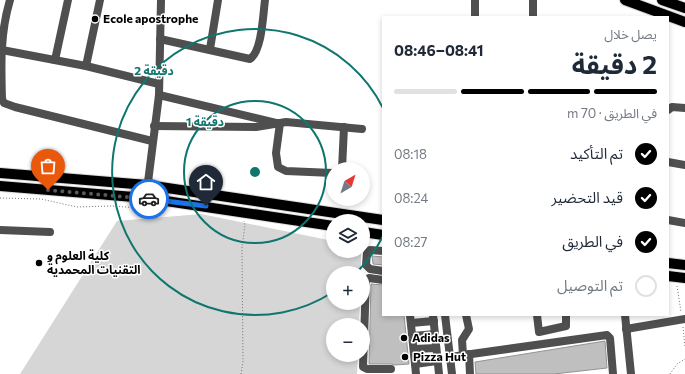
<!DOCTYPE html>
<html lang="ar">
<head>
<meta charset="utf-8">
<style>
  :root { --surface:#fff; --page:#f6f6f7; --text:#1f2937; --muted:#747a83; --line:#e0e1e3; --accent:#000 }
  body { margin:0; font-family:Commissioner,"Noto Sans Arabic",sans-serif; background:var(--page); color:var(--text); direction:rtl; height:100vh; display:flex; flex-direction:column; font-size:15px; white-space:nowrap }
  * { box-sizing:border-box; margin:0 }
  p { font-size:13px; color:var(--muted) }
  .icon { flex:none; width:22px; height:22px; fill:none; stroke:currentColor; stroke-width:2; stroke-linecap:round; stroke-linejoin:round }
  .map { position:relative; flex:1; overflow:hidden; direction:ltr }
  .sheet { position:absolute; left:382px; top:16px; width:287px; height:300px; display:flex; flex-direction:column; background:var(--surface); border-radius:0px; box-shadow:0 2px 6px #0003; direction:rtl }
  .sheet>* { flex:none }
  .needle { width:26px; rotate:39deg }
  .controls { position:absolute; left:326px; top:162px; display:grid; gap:8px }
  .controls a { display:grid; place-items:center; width:44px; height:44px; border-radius:50%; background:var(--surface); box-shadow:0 2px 6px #0003; font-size:20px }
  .pin { position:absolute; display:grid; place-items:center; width:34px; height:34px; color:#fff; margin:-41px -17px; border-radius:50% 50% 50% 0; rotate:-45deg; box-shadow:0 0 4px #0007 }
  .pin .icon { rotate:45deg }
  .courier { position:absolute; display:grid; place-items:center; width:40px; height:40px; margin:-20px; border:3px solid #1a73e8; border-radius:50%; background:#fff; color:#222; box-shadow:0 1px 5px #0007 }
  .summary em { font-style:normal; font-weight:700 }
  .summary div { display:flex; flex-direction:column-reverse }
  .summary { display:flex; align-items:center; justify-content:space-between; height:68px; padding:0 12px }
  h1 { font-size:26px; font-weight:700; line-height:30px }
  .bar { display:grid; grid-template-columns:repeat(4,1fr); gap:6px 4px; align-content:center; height:48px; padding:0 12px }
  .bar i { height:5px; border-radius:3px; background:var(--line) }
  .bar .selected { background:var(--accent) }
  .bar p { grid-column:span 4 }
  ol { padding:0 12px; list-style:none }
  li { display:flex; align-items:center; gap:12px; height:44px }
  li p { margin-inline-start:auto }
  li .icon { padding:4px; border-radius:50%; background:var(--accent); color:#fff; stroke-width:4 }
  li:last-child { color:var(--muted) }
  li i { width:22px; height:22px; border:2px solid var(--line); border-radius:50% }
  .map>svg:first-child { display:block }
  .green { fill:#d6d6d6 }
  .building { fill:#bfbfbf; stroke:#939393 }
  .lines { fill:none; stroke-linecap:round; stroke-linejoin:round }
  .major-casing { stroke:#dbdbdb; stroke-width:12 }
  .path { stroke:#717171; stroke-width:1; stroke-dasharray:1 2; stroke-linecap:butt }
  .minor { stroke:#4f4f4f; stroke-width:8 }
  .major { stroke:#000; stroke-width:10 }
  .done { stroke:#595959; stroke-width:4; stroke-dasharray:0 7.2 }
  .route { stroke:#1a73e8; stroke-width:5 }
  .ring { fill:none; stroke:#0f766e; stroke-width:2 }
  .poi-dot { fill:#000; stroke:#fff; stroke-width:1.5 }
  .labels { text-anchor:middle; stroke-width:3; stroke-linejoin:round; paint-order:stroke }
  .poi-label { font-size:12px; font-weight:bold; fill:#000; stroke:#fff; text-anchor:start }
  .centre { fill:#0f766e; stroke:#fff; stroke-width:2 }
  .ring-label { font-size:12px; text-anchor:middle; font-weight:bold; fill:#0f766e; stroke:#fff; stroke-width:3; stroke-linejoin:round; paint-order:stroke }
</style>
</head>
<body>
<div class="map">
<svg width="685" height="374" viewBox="0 0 685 374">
  <rect width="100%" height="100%" fill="#fff"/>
  <polygon class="green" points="201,214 333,241 333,251 361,251 361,273 333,273 333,303 360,303 359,325 333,325 333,355 358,355 357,374 20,374 117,221"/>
  <g class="building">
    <polygon points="372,256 383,257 383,265 373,264"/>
    <polygon points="371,284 383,285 383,315 404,315 409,364 395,365 391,364 369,364"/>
    <polygon points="605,341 607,368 554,374 476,374 475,362"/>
  </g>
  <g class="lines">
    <g class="major-casing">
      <g id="major">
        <polyline points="625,0 685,22"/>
        <polyline points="662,0 685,8"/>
        <polyline points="0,173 147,185 383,220"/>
        <polyline points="0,186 146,198 333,226"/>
        <polyline points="363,232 383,235"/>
        <polyline points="668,263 685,265"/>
        <polyline points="668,276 685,278"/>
      </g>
    </g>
    <g class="path">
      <polyline points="0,198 41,199 77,207 112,206 166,210"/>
      <polyline points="677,286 681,312"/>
      <polyline points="683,327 685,347"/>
      <polyline points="241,374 243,362 242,247 245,225 244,221"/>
      <polyline points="670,374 677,364 685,359"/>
    </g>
    <g class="minor">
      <path d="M10,0C0,33 1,65 2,99L4,103L15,107L152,141"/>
      <polyline points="475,0 475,17"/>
      <polyline points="533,0 533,17"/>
      <path d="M160,39L250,59C262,51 263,15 265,0"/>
      <polyline points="210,49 218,0"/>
      <polyline points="2,50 86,66 159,84"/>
      <polyline points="55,60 68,0"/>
      <polyline points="86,66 100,0"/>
      <polyline points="159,95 276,123"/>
      <polyline points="668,110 672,107 685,108"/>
      <polyline points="280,123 276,153 278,167 286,171 333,173"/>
      <polyline points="154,126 256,127 286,122 362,129"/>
      <polyline points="668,162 685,165"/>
      <polyline points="342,169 344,127"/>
      <polyline points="146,198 159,95 161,0"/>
      <polyline points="668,220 685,223"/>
      <polyline points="0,230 50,232"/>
      <polyline points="383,251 370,250 367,253 366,265 370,269 383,271"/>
      <polyline points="383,280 369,278 366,280 363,367 367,369 391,369"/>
      <polyline points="410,315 416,374"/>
      <polyline points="433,315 439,374"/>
      <polyline points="445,315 452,374"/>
      <polyline points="537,315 539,332 566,326 566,315"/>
      <polyline points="625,315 631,374"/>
      <polyline points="411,323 434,321"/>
      <polyline points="626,329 685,319"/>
      <polyline points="413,336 435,334"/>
      <polyline points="414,349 436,348"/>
      <polyline points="469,354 470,374"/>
      <polyline points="463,355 462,340 469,329 466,315"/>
      <polyline points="450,357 607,335 610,338 613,374"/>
      <polyline points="415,364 437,361"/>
    </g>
    <use href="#major" class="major"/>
  </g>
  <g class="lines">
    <polyline class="done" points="48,190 149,199"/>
    <polyline class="route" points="149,199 206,206"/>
  </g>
  <g class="ring">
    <circle cx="255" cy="172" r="71"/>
    <path d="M383 236A143 143 0 0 1 357 272M333 292A143 143 0 1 1 383 108"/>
  </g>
  <g class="poi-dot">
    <circle cx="95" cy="19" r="4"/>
    <circle cx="39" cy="263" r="4"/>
    <circle cx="404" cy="338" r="4"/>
    <circle cx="405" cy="357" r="4"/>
  </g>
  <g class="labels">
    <g class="poi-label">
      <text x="103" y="23">Ecole apostrophe</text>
      <text x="47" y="260">كلية العلوم و<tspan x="47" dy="14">التقنيات المحمدية</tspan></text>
      <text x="412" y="342">Adidas</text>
      <text x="413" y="361">Pizza Hut</text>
    </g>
  </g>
  <circle cx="255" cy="172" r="6" class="centre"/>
  <g class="ring-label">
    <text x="154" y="75">2 دقيقة</text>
    <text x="205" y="126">1 دقيقة</text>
  </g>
</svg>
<div class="controls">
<a><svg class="needle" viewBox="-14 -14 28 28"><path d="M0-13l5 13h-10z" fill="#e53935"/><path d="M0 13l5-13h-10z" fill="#747a83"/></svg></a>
<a><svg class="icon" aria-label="layers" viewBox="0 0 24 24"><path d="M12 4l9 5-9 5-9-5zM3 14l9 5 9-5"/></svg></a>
<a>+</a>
<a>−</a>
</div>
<div class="pin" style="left:48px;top:190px;background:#ea580c"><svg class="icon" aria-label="bag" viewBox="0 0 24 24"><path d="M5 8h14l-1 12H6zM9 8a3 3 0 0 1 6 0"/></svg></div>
<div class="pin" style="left:206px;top:206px;background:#1f2937"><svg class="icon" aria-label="home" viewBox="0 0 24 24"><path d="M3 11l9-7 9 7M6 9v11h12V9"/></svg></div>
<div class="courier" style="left:149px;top:199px"><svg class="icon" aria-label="car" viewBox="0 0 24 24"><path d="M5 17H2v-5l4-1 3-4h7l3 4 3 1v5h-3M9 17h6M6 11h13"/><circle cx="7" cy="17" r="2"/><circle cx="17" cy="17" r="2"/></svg></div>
<section class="sheet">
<div class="summary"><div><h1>2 دقيقة</h1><p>يصل خلال</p></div><em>08:41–08:46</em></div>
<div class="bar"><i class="selected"></i><i class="selected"></i><i class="selected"></i><i></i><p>في الطريق · 70 m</p></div>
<ol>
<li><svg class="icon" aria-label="check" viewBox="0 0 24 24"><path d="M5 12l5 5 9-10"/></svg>تم التأكيد<p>08:18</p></li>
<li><svg class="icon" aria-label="check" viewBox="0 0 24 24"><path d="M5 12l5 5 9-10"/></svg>قيد التحضير<p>08:24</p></li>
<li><svg class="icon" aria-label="check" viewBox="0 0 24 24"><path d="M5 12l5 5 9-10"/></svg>في الطريق<p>08:27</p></li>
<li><i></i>تم التوصيل</li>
</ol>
</section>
</div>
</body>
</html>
